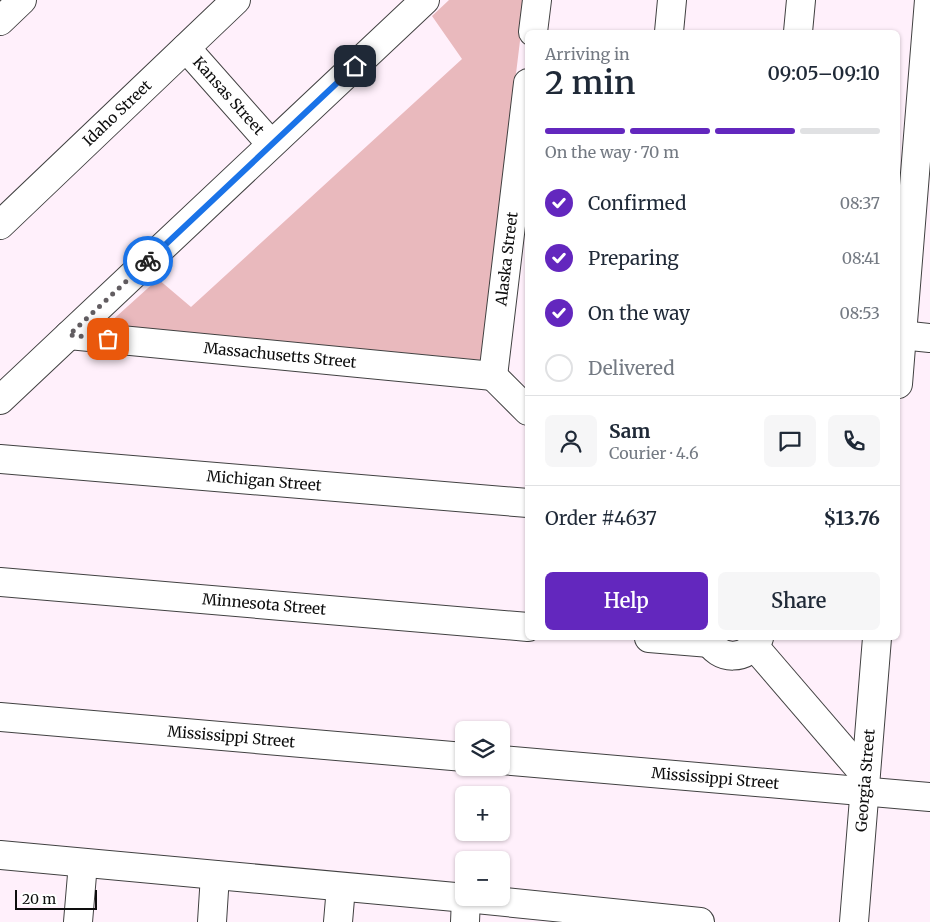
<!DOCTYPE html>
<html lang="en">
<head>
<meta charset="utf-8">
<style>
  :root { --surface:#fff; --page:#f6f6f7; --text:#1f2937; --muted:#747a83; --line:#e0e1e3; --accent:#6327be }
  body { margin:0; font-family:Merriweather,serif; background:var(--page); color:var(--text); height:100vh; display:flex; flex-direction:column; font-size:19px; white-space:nowrap }
  * { box-sizing:border-box; margin:0 }
  p { font-size:16px; color:var(--muted) }
  .icon { flex:none; width:28px; height:28px; fill:none; stroke:currentColor; stroke-width:2; stroke-linecap:round; stroke-linejoin:round }
  .map { position:relative; flex:1; overflow:hidden }
  .details { position:absolute; left:525px; top:30px; width:375px; height:610px; display:flex; flex-direction:column; background:var(--surface); border-radius:8px; box-shadow:0 1px 4px #0004 }
  .details>* { flex:none }
  .buttons { position:absolute; left:455px; top:721px; display:grid; gap:10px }
  .buttons a { display:grid; place-items:center; width:55px; height:55px; border-radius:8px; background:var(--surface); box-shadow:0 1px 4px #0004; font-size:25px }
  .scale { position:absolute; left:15px; bottom:12px; width:82px; box-sizing:border-box; padding-left:5px; border:2px solid #0e0e0e; border-top:0; font-size:14px; line-height:18px; white-space:nowrap; color:#0e0e0e; -webkit-text-stroke:4px #fff; paint-order:stroke }
  .pin { position:absolute; display:grid; place-items:center; width:42px; height:42px; color:#fff; margin:-21px; border-radius:10px; box-shadow:0 2px 8px #0006 }
  .courier { position:absolute; display:grid; place-items:center; width:50px; height:50px; margin:-25px; border:4px solid #1a73e8; border-radius:50%; background:#fff; color:#222; box-shadow:0 1px 6px #0007 }
  .headline em { font-style:normal; font-weight:600 }
  .headline div { display:flex; flex-direction:column-reverse }
  .headline { display:flex; align-items:center; justify-content:space-between; height:85px; padding:0 20px }
  h1 { font-size:32px; font-weight:600; line-height:38px }
  .bar { display:grid; grid-template-columns:repeat(4,1fr); gap:8px 5px; align-content:center; height:60px; padding:0 20px }
  .bar i { height:6px; border-radius:4px; background:var(--line) }
  .bar .current { background:var(--accent) }
  .bar p { grid-column:span 4 }
  .line { display:flex; align-items:center; gap:12px; padding:0 20px; border-top:1px solid var(--line) }
  .line div { flex:1 }
  .round { display:grid; place-items:center; flex:none; width:52px; height:52px; border-radius:8px; background:var(--page) }
  ol { padding:0 20px; list-style:none }
  li { display:flex; align-items:center; gap:15px; height:55px }
  li p { margin-inline-start:auto }
  li .icon { padding:5px; border-radius:50%; background:var(--accent); color:#fff; stroke-width:4 }
  li:last-child { color:var(--muted) }
  li i { width:28px; height:28px; border:2px solid var(--line); border-radius:50% }
  .primary-button { display:flex; gap:10px; margin-top:auto; padding:10px 20px }
  .primary-button a { flex:1; height:58px; border-radius:8px; background:var(--accent); color:#fff; font-size:20px; font-weight:600; line-height:58px; text-align:center }
  .primary-button a+a { background:var(--page); color:var(--text) }
  .map>svg:first-child { display:block }
  .green { fill:#e9b9bd }
  .lines { fill:none; stroke-linecap:round; stroke-linejoin:round }
  .minor-casing { stroke:#414141; stroke-width:30 }
  .minor { stroke:#fff; stroke-width:28 }
  .done { stroke:#625d61; stroke-width:5; stroke-dasharray:0 9 }
  .route { stroke:#1a73e8; stroke-width:6 }
  .labels { text-anchor:middle; stroke-width:5; stroke-linejoin:round; paint-order:stroke }
  .street-label { font-size:15px; fill:#0e0e0e; stroke:#fff }
</style>
</head>
<body>
<div class="map">
<svg width="930" height="922" viewBox="0 0 930 922">
  <rect width="100%" height="100%" fill="#fff0fb"/>
  <polygon class="green" points="449,0 525,0 481,360 107,325 158,279 191,307 462,59 432,16"/>
  <g class="lines">
    <g class="minor-casing">
      <g id="minor">
        <polyline points="0,21 22,0"/>
        <polyline points="533,32 537,0"/>
        <polyline points="669,32 672,0"/>
        <polyline points="798,32 801,0"/>
        <path id="s1" d="M186,48L271,144"/>
        <path id="s2" d="M0,225L236,0"/>
        <path id="s3" d="M69,335L493,376"/>
        <polyline points="901,335 930,338"/>
        <path id="s4" d="M493,376L528,83"/>
        <polyline points="493,376 528,411"/>
        <polyline points="898,384 929,0"/>
        <polyline points="0,400 425,0"/>
        <path id="s5" d="M0,459L528,503"/>
        <path id="s6" d="M0,582L528,627"/>
        <polyline points="649,638 710,643"/>
        <path d="M707,638C718,662 748,661 759,638"/>
        <polyline points="754,646 865,775"/>
        <path id="s7" d="M0,717L464,757"/>
        <path id="s8" d="M501,760L930,797"/>
        <polyline points="0,855 466,898 700,922"/>
        <polyline points="78,922 83,863"/>
        <polyline points="212,922 215,875"/>
        <polyline points="338,922 341,887"/>
        <polyline points="465,922 466,898"/>
        <path id="s9" d="M854,922L877,638"/>
      </g>
    </g>
    <use href="#minor" class="minor"/>
  </g>
  <g class="lines">
    <polyline class="done" points="108,339 69,335 148,261"/>
    <polyline class="route" points="148,261 355,66"/>
  </g>
  <g class="labels">
    <g class="street-label">
      <text dy="5" stroke="none"><textPath href="#s1" startOffset="64">Kansas Street</textPath></text>
      <text dy="5" stroke="none"><textPath href="#s2" startOffset="162">Idaho Street</textPath></text>
      <text dy="5" stroke="none"><textPath href="#s4" startOffset="118">Alaska Street</textPath></text>
      <text dy="5" stroke="none"><textPath href="#s3" startOffset="212">Massachusetts Street</textPath></text>
      <text dy="5" stroke="none"><textPath href="#s5" startOffset="265">Michigan Street</textPath></text>
      <text dy="5" stroke="none"><textPath href="#s6" startOffset="265">Minnesota Street</textPath></text>
      <text dy="5" stroke="none"><textPath href="#s7" startOffset="232">Mississippi Street</textPath></text>
      <text dy="5" stroke="none"><textPath href="#s8" startOffset="215">Mississippi Street</textPath></text>
      <text dy="5" stroke="none"><textPath href="#s9" startOffset="142">Georgia Street</textPath></text>
    </g>
  </g>
</svg>
<div class="buttons">
<a><svg class="icon" aria-label="layers" viewBox="0 0 24 24"><path d="M12 4l9 5-9 5-9-5zM3 14l9 5 9-5"/></svg></a>
<a>+</a>
<a>−</a>
</div>
<div class="scale">20 m</div>
<div class="pin" style="left:108px;top:339px;background:#ea580c"><svg class="icon" aria-label="bag" viewBox="0 0 24 24"><path d="M5 8h14l-1 12H6zM9 8a3 3 0 0 1 6 0"/></svg></div>
<div class="pin" style="left:355px;top:66px;background:#1f2937"><svg class="icon" aria-label="home" viewBox="0 0 24 24"><path d="M3 11l9-7 9 7M6 9v11h12V9"/></svg></div>
<div class="courier" style="left:148px;top:261px"><svg class="icon" aria-label="bike" viewBox="0 0 24 24"><circle cx="6" cy="16" r="4"/><circle cx="18" cy="16" r="4"/><path d="M6 16l4-8h5l3 8M10 8l3 8H6M13 5h3"/></svg></div>
<section class="details">
<div class="headline"><div><h1>2 min</h1><p>Arriving in</p></div><em>09:05–09:10</em></div>
<div class="bar"><i class="current"></i><i class="current"></i><i class="current"></i><i></i><p>On the way · 70 m</p></div>
<ol>
<li><svg class="icon" aria-label="check" viewBox="0 0 24 24"><path d="M5 12l5 5 9-10"/></svg>Confirmed<p>08:37</p></li>
<li><svg class="icon" aria-label="check" viewBox="0 0 24 24"><path d="M5 12l5 5 9-10"/></svg>Preparing<p>08:41</p></li>
<li><svg class="icon" aria-label="check" viewBox="0 0 24 24"><path d="M5 12l5 5 9-10"/></svg>On the way<p>08:53</p></li>
<li><i></i>Delivered</li>
</ol>
<div class="line" style="height:90px"><a class="round"><svg class="icon" aria-label="person" viewBox="0 0 24 24"><circle cx="12" cy="8" r="4"/><path d="M4 21q1-7 8-7t8 7"/></svg></a><div><b>Sam</b><p>Courier · 4.6</p></div><a class="round"><svg class="icon" aria-label="chat" viewBox="0 0 24 24"><path d="M4 5h16v11H9l-5 4z"/></svg></a><a class="round"><svg class="icon" aria-label="phone" viewBox="0 0 24 24"><path d="M5 4h4l2 5-3 2q2 4 5 5l2-3 5 2v4C11 20 4 13 5 4z"/></svg></a></div>
<div class="line" style="height:65px"><div>Order #4637</div><b>$13.76</b></div>
<div class="primary-button"><a>Help</a><a>Share</a></div>
</section>
</div>
</body>
</html>
